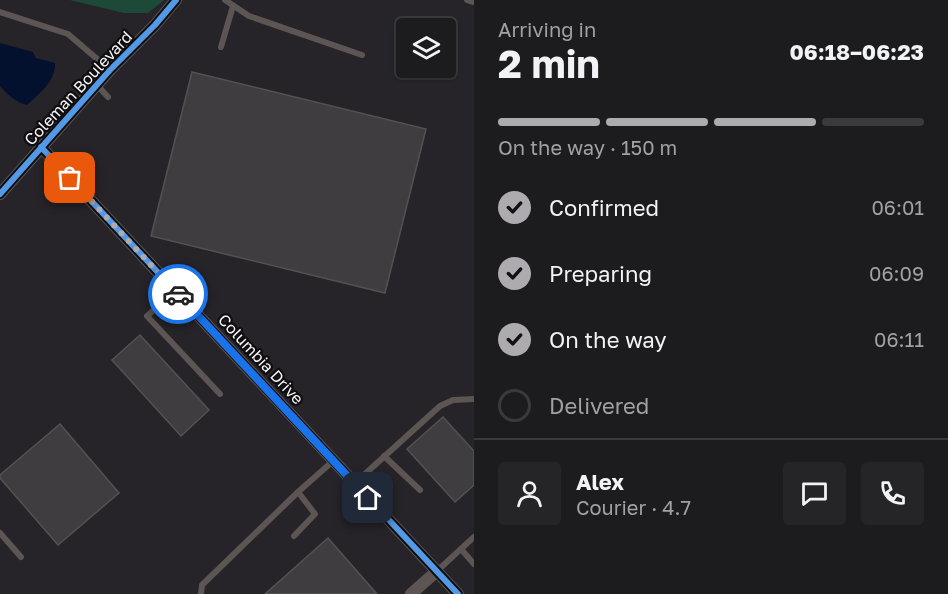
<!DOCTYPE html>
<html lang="en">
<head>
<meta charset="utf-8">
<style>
  :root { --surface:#1c1b1e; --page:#252427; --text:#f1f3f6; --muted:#a0a1a4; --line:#3a393c; --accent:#adabaf }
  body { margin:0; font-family:"Golos Text",sans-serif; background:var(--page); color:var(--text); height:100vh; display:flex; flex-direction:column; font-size:22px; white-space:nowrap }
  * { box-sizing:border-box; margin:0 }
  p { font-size:20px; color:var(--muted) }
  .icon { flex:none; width:33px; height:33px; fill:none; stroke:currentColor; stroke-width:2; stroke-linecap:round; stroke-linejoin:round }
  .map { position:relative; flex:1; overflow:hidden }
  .sheet { display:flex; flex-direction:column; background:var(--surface); width:474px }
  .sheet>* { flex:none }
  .tools { position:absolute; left:396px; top:18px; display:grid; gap:12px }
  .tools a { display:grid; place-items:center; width:60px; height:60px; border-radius:6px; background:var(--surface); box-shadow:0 2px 4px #0004,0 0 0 2px var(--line); font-size:30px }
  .pin { position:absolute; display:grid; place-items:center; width:51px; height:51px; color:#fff; margin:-26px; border-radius:12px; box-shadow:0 3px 9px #0006 }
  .courier { position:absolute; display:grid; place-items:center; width:60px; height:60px; margin:-30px; border:4px solid #1a73e8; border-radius:50%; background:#fff; color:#222; box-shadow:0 2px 8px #0007 }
  .summary em { font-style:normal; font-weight:700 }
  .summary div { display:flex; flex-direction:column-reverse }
  .summary { display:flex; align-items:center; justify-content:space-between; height:102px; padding:0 24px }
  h1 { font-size:39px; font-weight:700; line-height:45px }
  .bar { display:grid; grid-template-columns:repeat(4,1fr); gap:9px 6px; align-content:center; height:72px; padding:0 24px }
  .bar i { height:8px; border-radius:4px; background:var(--line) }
  .bar .selected { background:var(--accent) }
  .bar p { grid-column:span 4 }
  .line { display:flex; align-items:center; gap:15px; padding:0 24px; border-top:2px solid var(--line) }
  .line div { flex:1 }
  .round { display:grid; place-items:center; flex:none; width:63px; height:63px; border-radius:6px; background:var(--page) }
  ol { padding:0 24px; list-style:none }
  li { display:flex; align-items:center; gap:18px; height:66px }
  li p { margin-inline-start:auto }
  li .icon { padding:6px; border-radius:50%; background:var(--accent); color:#111; stroke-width:4 }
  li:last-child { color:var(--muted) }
  li i { width:33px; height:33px; border:3px solid var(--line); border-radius:50% }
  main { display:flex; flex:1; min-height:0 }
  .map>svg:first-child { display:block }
  .green { fill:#1d4a38 }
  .water { fill:#03112e }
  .building { fill:#3f3d40; stroke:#535154; stroke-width:1.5 }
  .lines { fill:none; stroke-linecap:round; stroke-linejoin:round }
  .service { stroke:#5c5553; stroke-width:6 }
  .minor { stroke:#5c5553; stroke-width:12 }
  .cycleway-casing { stroke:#0e0d0f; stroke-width:10 }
  .cycleway { stroke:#5399e6; stroke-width:6 }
  .done { stroke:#adabaf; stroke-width:6; stroke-dasharray:0 10.8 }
  .route { stroke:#1a73e8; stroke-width:8 }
  .labels { text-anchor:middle; stroke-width:4.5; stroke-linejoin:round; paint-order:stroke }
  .street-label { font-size:16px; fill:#f6f4f8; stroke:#0e0d0f }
</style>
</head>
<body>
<main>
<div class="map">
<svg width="474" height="594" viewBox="0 0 474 594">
  <rect width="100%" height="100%" fill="#262428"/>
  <polygon class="green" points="70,0 164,0 148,13 124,13"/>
  <path class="water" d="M0,43L33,52L36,58L55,63C56,81 39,94 27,105C15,102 8,95 0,86Z"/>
  <g class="building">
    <polygon points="192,72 426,129 385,293 151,236"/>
    <polygon points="140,335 209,410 181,436 112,360"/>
    <polygon points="443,417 474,451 474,485 455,502 407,449"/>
    <polygon points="60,424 119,493 58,545 0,478 0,475"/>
    <polygon points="328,538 377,594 265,594"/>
  </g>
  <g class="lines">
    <g class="service">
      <polyline points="225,0 249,16 362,55"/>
      <polyline points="467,0 474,2"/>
      <polyline points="0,12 68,34 110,70"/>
      <polyline points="221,47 233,6"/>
      <polyline points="97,85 108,97"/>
      <polyline points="175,291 147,316 220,394"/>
      <polyline points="384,456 420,490"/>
      <polyline points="355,483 440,406 453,400 474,399"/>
      <polyline points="0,533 21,557"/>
      <polyline points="294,536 315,514 298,492"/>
      <polyline points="461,549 474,564"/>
      <polyline points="437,571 474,537"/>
      <polyline points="201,594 202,585 298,492 333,461"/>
    </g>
    <g class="minor">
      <polyline points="41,147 458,594"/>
      <polyline points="0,194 110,70 155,25 176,0"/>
      <polyline points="411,594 437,571"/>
    </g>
    <g class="cycleway-casing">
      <g id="cycleway">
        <polyline points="41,147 458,594"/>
        <polyline points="0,194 110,70 155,25 176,0"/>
      </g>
    </g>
    <use href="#cycleway" class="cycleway"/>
  </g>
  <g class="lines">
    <polyline class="done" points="70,178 178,294"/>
    <polyline class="route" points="178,294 368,498"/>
  </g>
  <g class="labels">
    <g class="street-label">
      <text transform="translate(78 88) rotate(-47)" y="6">Coleman Boulevard</text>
      <text transform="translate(261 359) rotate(47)" y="6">Columbia Drive</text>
    </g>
  </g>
</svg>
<div class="tools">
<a><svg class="icon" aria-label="layers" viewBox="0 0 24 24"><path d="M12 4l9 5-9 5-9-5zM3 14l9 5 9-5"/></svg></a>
</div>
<div class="pin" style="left:70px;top:178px;background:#ea580c"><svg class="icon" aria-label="bag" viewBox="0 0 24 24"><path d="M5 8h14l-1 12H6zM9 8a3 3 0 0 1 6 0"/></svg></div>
<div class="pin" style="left:368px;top:498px;background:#1f2937"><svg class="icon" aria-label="home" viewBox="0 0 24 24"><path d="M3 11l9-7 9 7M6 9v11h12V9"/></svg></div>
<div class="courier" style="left:178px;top:294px"><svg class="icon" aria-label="car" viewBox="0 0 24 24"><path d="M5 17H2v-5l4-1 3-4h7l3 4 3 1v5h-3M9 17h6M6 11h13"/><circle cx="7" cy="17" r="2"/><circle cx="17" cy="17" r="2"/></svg></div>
</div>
<section class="sheet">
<div class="summary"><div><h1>2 min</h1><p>Arriving in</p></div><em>06:18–06:23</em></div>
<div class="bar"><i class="selected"></i><i class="selected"></i><i class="selected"></i><i></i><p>On the way · 150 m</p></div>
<ol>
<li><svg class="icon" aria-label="check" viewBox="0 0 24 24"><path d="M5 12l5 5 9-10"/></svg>Confirmed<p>06:01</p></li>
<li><svg class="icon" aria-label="check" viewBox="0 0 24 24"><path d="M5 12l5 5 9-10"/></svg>Preparing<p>06:09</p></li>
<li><svg class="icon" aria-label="check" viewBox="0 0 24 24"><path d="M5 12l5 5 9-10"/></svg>On the way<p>06:11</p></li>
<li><i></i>Delivered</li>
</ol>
<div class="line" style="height:108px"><a class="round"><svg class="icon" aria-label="person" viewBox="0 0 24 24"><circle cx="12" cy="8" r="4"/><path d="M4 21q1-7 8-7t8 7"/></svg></a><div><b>Alex</b><p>Courier · 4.7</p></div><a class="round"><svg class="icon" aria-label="chat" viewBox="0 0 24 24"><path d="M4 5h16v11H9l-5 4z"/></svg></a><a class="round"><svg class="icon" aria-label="phone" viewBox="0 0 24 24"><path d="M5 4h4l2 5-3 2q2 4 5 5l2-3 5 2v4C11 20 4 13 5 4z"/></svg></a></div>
</section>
</main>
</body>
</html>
